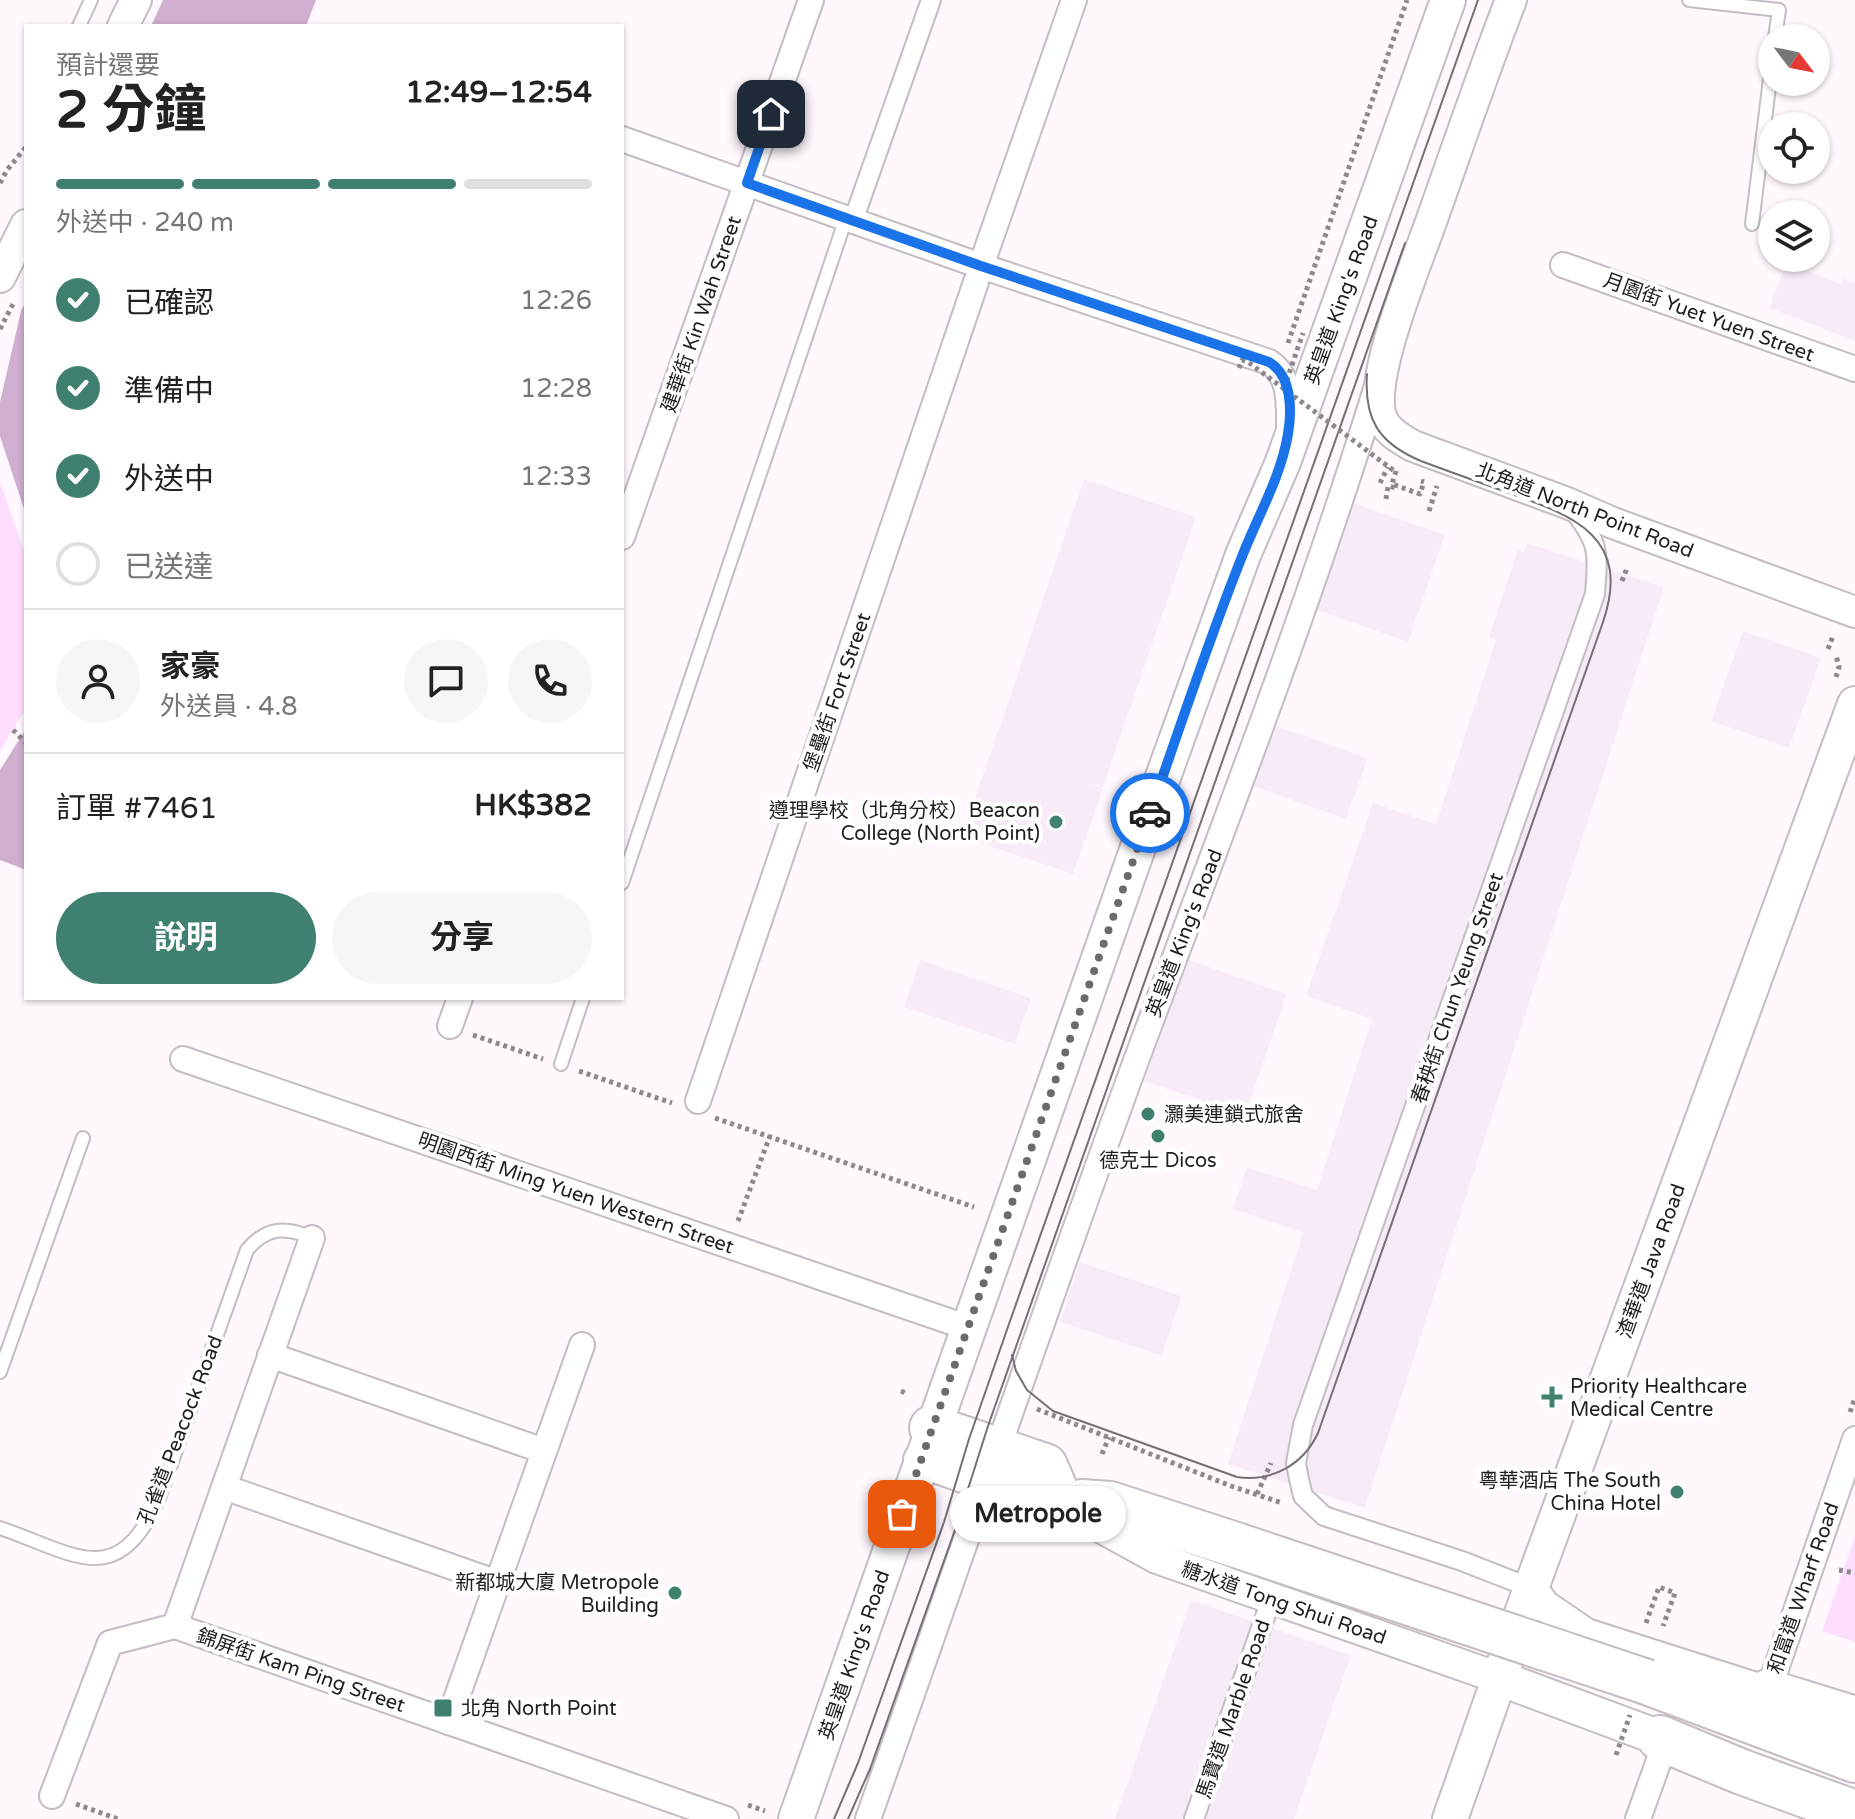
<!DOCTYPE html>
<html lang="zh-TW">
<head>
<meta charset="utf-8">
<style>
  :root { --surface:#fff; --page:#f6f6f6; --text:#222; --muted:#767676; --line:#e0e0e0; --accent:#3f8071 }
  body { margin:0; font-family:"Varela Round","Noto Sans TC",sans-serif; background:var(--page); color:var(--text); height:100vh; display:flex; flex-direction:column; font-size:30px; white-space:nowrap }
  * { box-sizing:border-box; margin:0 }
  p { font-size:26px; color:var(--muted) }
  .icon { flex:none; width:44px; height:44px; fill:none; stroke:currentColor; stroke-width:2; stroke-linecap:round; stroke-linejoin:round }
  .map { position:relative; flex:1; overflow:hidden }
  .sheet { position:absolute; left:24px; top:24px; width:600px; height:976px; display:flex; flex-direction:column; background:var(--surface); border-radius:0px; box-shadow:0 2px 6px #0004 }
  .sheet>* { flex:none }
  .needle { width:52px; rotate:122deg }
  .fabs { position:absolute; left:1758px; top:24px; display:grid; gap:16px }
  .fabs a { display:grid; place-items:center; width:72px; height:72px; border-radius:50%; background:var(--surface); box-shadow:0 2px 6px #0004; font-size:40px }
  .pin { position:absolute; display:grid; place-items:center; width:68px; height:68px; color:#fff; margin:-34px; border-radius:16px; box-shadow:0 4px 12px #0006 }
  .courier { position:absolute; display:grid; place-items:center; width:80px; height:80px; margin:-40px; border:6px solid #1a73e8; border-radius:50%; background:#fff; color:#222; box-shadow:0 2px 10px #0007 }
  .bubble { position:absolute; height:56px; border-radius:28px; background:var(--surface); box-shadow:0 2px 6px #0004; font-size:26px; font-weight:700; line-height:56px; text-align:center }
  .head em { font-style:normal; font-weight:700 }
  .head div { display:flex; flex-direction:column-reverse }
  .head { display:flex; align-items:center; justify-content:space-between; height:136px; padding:0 32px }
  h1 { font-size:52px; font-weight:700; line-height:60px }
  .bar { display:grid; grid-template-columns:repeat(4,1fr); gap:12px 8px; align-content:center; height:96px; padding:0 32px }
  .bar i { height:10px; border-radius:6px; background:var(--line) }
  .bar .active { background:var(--accent) }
  .bar p { grid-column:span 4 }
  .line { display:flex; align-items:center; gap:20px; padding:0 32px; border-top:2px solid var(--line) }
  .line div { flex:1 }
  .round { display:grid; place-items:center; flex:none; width:84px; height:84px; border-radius:42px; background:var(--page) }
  ol { padding:0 32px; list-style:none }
  li { display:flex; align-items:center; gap:24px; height:88px }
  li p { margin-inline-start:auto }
  li .icon { padding:8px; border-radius:50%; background:var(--accent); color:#fff; stroke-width:4 }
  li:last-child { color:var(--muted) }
  li i { width:44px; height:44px; border:4px solid var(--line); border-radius:50% }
  .cta { display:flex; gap:16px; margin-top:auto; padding:16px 32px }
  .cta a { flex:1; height:92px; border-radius:48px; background:var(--accent); color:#fff; font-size:32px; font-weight:700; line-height:92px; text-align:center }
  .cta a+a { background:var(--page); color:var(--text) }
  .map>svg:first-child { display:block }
  .built { fill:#f8ebf8 }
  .green { fill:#feddfe }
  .forest { fill:#cfaed0 }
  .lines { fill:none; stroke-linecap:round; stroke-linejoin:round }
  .service-casing { stroke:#c4bdc4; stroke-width:16 }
  .pedestrian-casing { stroke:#c4bdc4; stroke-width:22 }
  .minor-casing { stroke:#c4bdc4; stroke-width:28 }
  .tertiary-casing { stroke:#c4bdc4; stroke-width:34 }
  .secondary-casing { stroke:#c4bdc4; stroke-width:38 }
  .motorway-casing { stroke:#c4bdc4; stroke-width:48 }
  .path { stroke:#8e898e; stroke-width:5; stroke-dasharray:4 4; stroke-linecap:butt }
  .service { stroke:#fff; stroke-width:12 }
  .pedestrian { stroke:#fff; stroke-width:18 }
  .minor { stroke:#fff; stroke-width:24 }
  .tertiary { stroke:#fff; stroke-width:30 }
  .secondary { stroke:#fff; stroke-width:34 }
  .motorway { stroke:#fff; stroke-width:44 }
  .tram { stroke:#747074; stroke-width:2 }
  .motorway-bridge-casing { stroke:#c4bdc4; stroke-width:48; stroke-linecap:butt }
  .path-bridge { stroke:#8e898e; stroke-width:5; stroke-dasharray:4 4; stroke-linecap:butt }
  .motorway-bridge { stroke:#fff; stroke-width:44 }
  .done { stroke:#6d6a6d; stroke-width:8; stroke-dasharray:0 14.4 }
  .route { stroke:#1a73e8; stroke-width:10 }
  .poi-dot { fill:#3f8071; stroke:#fff; stroke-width:3 }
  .labels { text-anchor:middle; stroke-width:8; stroke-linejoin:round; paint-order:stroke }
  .street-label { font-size:20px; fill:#1f1d1f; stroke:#fff }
  .poi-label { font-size:20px; fill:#1f1d1f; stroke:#fff; text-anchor:end }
</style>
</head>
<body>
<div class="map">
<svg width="1855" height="1819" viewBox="0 0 1855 1819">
  <rect width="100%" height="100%" fill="#fff8ff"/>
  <g class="built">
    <polygon points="1787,263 1841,284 1843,278 1855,283 1855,341 1769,308"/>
    <polygon points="1084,479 1196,517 1103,787 1091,784 1103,789 1073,874 962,837"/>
    <polygon points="1345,500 1445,535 1408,642 1308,607"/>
    <polygon points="1527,543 1664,587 1365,1508 1228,1464 1303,1233 1233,1209 1247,1167 1317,1190 1372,1019 1306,996 1373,803 1436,824 1496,640 1489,637 1518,550 1524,551"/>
    <polygon points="1743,631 1821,658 1789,748 1711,721"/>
    <polygon points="1268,723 1368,758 1346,819 1247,784"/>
    <polygon points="1186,959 1287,994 1245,1115 1144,1081"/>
    <polygon points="920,960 1031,998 1015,1044 904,1007"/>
    <polygon points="1080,1262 1182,1296 1162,1356 1060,1322"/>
    <polygon points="1191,1600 1351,1655 1294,1819 1115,1819"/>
  </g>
  <g class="green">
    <polygon points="0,482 26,557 26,708 0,751"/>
    <polygon points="1855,1537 1855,1642 1822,1631"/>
  </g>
  <g class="forest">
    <polygon points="163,0 316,0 306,26 151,26"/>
    <polygon points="26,301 26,515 0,436 0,402 21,311"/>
    <polygon points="26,729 26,870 0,860 0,770"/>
  </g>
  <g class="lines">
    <g class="service-casing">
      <g id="service">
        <polyline points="1689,0 1779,10 1775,38"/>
        <polyline points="79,26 91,0"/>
        <polyline points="1752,224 1772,63"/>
        <polyline points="622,883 846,218"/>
        <polyline points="561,1064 583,998"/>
        <polyline points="0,1372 83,1138"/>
        <path d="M0,1528C76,1554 117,1592 159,1498L247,1250C266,1227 286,1226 312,1238"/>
      </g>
    </g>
    <g class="pedestrian-casing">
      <g id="pedestrian">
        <polyline points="853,221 931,0"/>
        <path d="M1531,1588L1462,1561L1324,1516L1303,1496L1299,1479L1296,1463L1303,1425L1595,594C1598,554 1600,544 1574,511"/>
        <polyline points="1194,1819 1271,1600"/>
      </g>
    </g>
    <g class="minor-casing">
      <g id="minor">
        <path d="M622,139L981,266L1269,362C1291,376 1289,404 1289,428"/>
        <polyline points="1563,265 1855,369"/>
        <polyline points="981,266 1074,0"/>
        <polyline points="622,537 811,0"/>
        <polyline points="450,1026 460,998"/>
        <polyline points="183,1059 969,1328"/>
        <polyline points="698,1101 976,282"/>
        <polyline points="270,1355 544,1451"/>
        <polyline points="224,1487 498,1583"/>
        <polyline points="175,1626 726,1819"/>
        <polyline points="175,1626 312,1238"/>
        <polyline points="1768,1692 1855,1439"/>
        <polyline points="448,1722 582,1345"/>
        <polyline points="52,1796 110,1643 175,1626"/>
        <path d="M868,1819C959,1563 1046,1305 1140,1050C1222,831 1307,612 1376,389"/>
        <polyline points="1638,1819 1663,1749 1660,1738"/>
      </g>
    </g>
    <g class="tertiary-casing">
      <g id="tertiary">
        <path d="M1511,0C1483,72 1458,146 1432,219C1417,262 1371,371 1380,413C1384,430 1399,438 1413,446L1567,503L1613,523L1855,612"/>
        <polyline points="123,26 136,0"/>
        <polyline points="0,277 26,225"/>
        <polyline points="1082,1502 1099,1526 1157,1558 1499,1678"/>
        <polyline points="1531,1588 1545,1606 1586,1634 1768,1692"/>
      </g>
    </g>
    <g class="secondary-casing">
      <g id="secondary">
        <polyline points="921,1460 1031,1499 1057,1494 1080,1501"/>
        <polyline points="1499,1678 1660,1738"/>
        <polyline points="796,1819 1154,802 1243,555 1283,462 1448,0"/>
        <polyline points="1450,1819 1531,1588 1855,704"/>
      </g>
    </g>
    <g class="motorway-casing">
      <g id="motorway">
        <polyline points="932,1428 1045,1466 1057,1494"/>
        <polyline points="1082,1502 1110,1504 1239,1546"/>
        <polyline points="1647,1682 1855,1760"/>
        <polyline points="1768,1692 1855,1719"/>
        <polyline points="1660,1738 1742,1772 1855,1813"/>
      </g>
    </g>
    <g class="path">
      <polyline points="0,183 7,170 26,147"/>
      <polyline points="0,329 13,304"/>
      <polyline points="1288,343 1407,0"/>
      <polyline points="1396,471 1392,484 1420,494 1424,482 1421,481"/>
      <polyline points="1380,483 1388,467"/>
      <polyline points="1386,499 1388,486 1396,488"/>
      <polyline points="1429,511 1437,486"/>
      <polyline points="1622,581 1627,568"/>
      <polyline points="1828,649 1833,636"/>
      <polyline points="1836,677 1839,667 1836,655"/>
      <polyline points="13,730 26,743"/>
      <polyline points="473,1035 543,1059"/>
      <polyline points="579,1071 672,1103"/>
      <polyline points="715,1118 974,1207"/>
      <polyline points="738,1221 770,1136"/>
      <polyline points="901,1391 906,1393"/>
      <polyline points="1037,1409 1231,1486 1282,1503"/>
      <polyline points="1850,1412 1855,1398"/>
      <polyline points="1102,1454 1109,1437"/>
      <polyline points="1257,1494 1271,1463"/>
      <polyline points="1839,1570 1855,1573"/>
      <polyline points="1646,1623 1659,1587 1675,1593 1663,1626"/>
      <polyline points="76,1804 118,1819"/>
      <polyline points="748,1805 765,1811"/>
    </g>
    <use href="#service" class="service"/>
    <use href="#pedestrian" class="pedestrian"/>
    <use href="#minor" class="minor"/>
    <use href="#tertiary" class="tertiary"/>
    <use href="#secondary" class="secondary"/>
    <use href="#motorway" class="motorway"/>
    <g class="tram">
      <path d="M1012,1355L1016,1371L1027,1390L1053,1411L1237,1477C1272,1482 1303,1465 1318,1433L1603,622C1632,537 1574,516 1509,493C1479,482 1450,472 1421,461C1378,443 1364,419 1367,374"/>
      <polyline points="834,1819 858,1763 944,1522 969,1439 1010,1321 1478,0"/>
      <polyline points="848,1819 870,1769 956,1527 988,1426 1405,243"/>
    </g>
    <g class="motorway-bridge-casing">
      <polyline id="motorway-bridge" points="1239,1546 1647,1682"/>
    </g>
    <g class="path-bridge">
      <polyline points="1239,368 1242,360 1248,362 1397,473"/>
      <polyline points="1284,388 1303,333"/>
      <polyline points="1616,1755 1630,1715"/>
    </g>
    <use href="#motorway-bridge" class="motorway-bridge"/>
  </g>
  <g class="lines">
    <polyline class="done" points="902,1514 1150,813"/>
    <path class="route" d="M771,114L747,183L981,266L1269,362C1292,376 1292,410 1288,434C1281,476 1259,514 1243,554C1209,639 1180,727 1150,813"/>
  </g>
  <g class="poi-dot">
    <circle cx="1056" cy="822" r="8"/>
    <circle cx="1148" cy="1114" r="8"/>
    <circle cx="1158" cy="1136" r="8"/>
    <path d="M1548 1385h8v8h8v8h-8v8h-8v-8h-8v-8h8z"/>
    <circle cx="1677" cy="1492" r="8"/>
    <circle cx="675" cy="1593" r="8"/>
    <rect x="433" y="1698" width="20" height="20" rx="4"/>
  </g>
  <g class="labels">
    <g class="street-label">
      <text transform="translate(1341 300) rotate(-70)" y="7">英皇道 King's Road</text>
      <text transform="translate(701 314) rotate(-71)" y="7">建華街 Kin Wah Street</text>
      <text transform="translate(1709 317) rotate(20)" y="7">月園街 Yuet Yuen Street</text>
      <text transform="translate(1585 510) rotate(21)" y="7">北角道 North Point Road</text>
      <text transform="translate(837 692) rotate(-71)" y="7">堡壘街 Fort Street</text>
      <text transform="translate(1184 933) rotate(-69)" y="7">英皇道 King's Road</text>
      <text transform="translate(1457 988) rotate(-71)" y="7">春秧街 Chun Yeung Street</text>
      <text transform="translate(576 1193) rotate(19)" y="7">明園西街 Ming Yuen Western Street</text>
      <text transform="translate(1651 1261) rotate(-70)" y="7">渣華道 Java Road</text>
      <text transform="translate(180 1430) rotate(-69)" y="7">孔雀道 Peacock Road</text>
      <text transform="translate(1803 1588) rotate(-71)" y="7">和富道 Wharf Road</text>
      <text transform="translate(1284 1603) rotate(19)" y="7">糖水道 Tong Shui Road</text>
      <text transform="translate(854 1655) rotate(-71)" y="7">英皇道 King's Road</text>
      <text transform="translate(301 1670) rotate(19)" y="7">錦屏街 Kam Ping Street</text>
      <text transform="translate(1233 1709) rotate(-71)" y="7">馬寶道 Marble Road</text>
    </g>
    <g class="poi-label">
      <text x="1040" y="817">遵理學校（北角分校）Beacon<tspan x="1040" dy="23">College (North Point)</tspan></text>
      <text x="1164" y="1121" text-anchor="start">灝美連鎖式旅舍</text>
      <text x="1158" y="1167" text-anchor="middle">德克士 Dicos</text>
      <text x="1570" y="1393" text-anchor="start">Priority Healthcare<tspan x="1570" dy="23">Medical Centre</tspan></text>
      <text x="1661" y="1487">粵華酒店 The South<tspan x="1661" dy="23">China Hotel</tspan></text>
      <text x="659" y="1589">新都城大廈 Metropole<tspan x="659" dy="23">Building</tspan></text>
      <text x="461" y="1715" text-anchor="start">北角 North Point</text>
    </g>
  </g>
</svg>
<div class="fabs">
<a><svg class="needle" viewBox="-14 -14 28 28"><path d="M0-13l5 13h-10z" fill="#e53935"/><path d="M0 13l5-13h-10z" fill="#767676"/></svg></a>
<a><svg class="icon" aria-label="locate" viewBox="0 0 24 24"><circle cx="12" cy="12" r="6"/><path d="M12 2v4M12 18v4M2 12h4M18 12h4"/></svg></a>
<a><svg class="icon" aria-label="layers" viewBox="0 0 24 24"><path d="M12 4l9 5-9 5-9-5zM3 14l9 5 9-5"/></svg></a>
</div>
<div class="pin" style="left:902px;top:1514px;background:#ea580c"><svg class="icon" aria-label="bag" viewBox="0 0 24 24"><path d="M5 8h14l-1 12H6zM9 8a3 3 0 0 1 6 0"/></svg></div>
<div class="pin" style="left:771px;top:114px;background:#1f2937"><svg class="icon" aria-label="home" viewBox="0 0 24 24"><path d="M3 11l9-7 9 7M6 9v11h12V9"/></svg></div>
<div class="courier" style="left:1150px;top:813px"><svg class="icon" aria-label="car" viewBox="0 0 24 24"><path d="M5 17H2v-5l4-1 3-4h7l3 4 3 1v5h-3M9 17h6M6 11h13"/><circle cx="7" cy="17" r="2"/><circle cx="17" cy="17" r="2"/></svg></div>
<div class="bubble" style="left:950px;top:1486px;width:176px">Metropole</div>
<section class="sheet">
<div class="head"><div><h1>2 分鐘</h1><p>預計還要</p></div><em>12:49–12:54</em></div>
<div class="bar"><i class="active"></i><i class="active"></i><i class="active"></i><i></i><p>外送中 · 240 m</p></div>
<ol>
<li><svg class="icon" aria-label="check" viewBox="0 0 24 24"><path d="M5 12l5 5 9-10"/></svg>已確認<p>12:26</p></li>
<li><svg class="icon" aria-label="check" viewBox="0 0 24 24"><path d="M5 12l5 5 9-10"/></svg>準備中<p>12:28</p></li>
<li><svg class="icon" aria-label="check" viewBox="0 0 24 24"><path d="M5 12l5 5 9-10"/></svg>外送中<p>12:33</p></li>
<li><i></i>已送達</li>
</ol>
<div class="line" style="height:144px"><a class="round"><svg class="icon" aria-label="person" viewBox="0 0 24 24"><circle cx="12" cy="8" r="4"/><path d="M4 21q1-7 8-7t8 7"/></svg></a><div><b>家豪</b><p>外送員 · 4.8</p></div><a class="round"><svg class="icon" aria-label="chat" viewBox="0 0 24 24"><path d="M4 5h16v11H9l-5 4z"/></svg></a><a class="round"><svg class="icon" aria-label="phone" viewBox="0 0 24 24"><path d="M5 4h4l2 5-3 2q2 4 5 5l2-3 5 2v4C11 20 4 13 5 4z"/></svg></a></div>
<div class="line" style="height:104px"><div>訂單 #7461</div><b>HK$382</b></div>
<div class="cta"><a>說明</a><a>分享</a></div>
</section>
</div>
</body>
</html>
